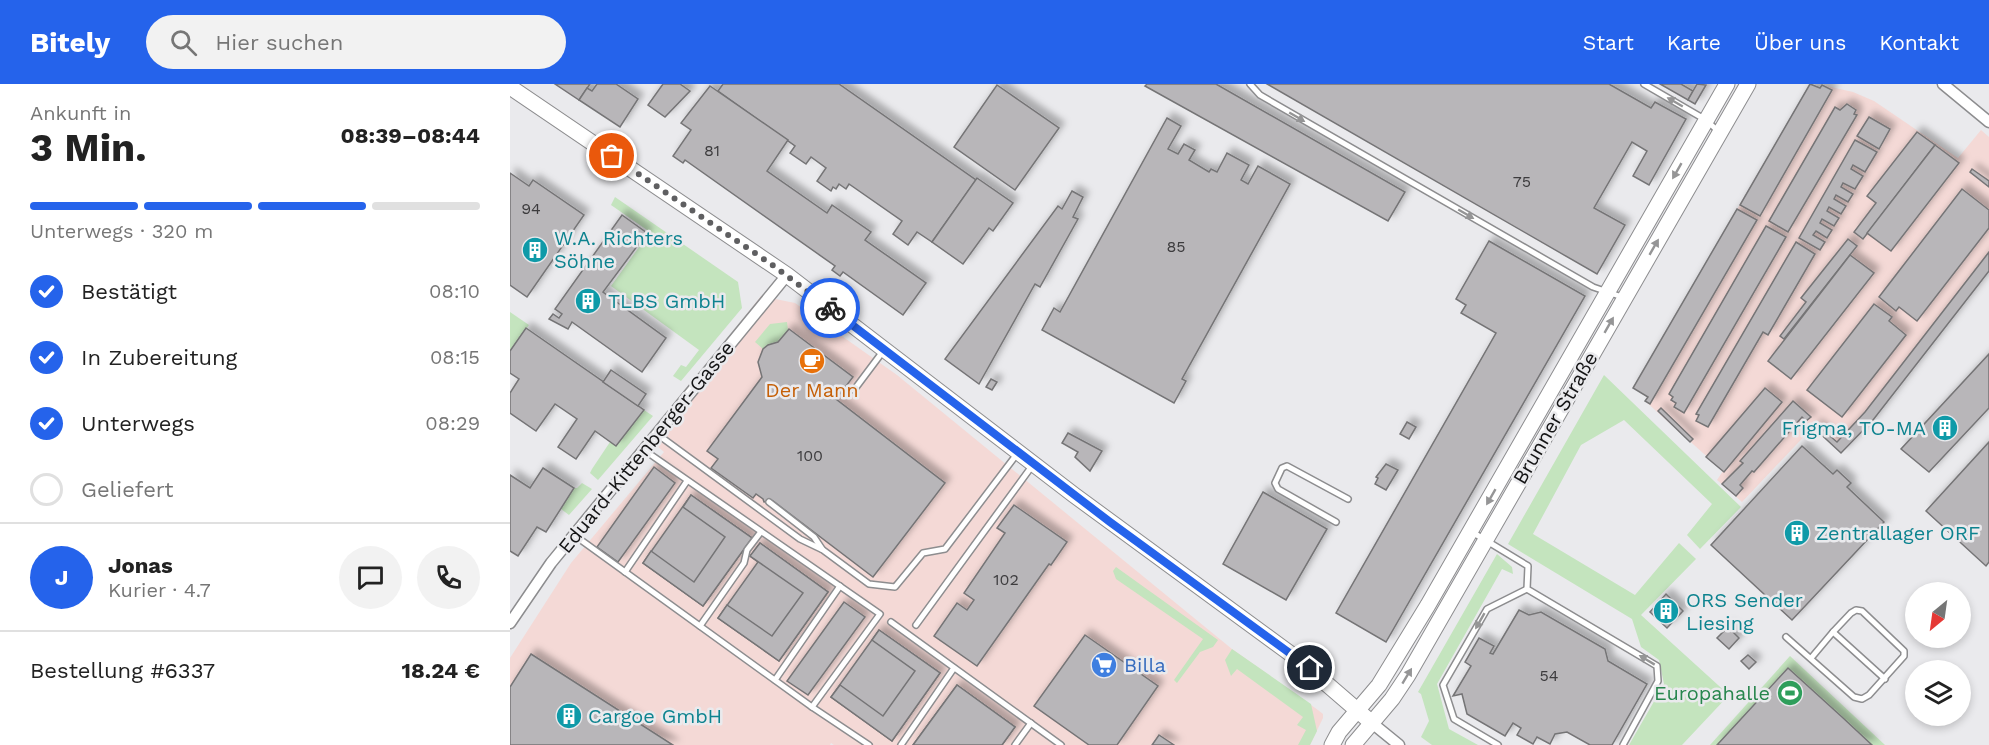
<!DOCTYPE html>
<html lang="de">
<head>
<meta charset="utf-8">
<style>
  :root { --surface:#fff; --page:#f2f2f2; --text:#222; --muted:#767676; --line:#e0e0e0; --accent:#2563eb }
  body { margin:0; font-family:"Work Sans",sans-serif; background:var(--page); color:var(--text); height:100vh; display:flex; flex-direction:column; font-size:22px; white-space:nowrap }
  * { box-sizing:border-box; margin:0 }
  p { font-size:20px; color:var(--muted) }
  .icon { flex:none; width:33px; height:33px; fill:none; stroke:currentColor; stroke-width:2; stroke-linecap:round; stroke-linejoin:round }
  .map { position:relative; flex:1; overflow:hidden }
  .drawer { display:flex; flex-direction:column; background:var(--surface); width:510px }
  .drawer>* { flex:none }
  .needle { width:39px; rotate:209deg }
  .controls { position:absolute; left:1395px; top:498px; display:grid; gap:12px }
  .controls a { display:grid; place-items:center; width:66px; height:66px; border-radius:50%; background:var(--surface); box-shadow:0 3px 9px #0003; font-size:30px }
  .pin { position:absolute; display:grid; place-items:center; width:51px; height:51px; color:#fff; margin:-26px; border:3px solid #fff; border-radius:50%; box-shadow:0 2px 6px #0007 }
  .courier { position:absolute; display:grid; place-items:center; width:60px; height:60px; margin:-30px; border:4px solid #2563eb; border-radius:50%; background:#fff; color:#222; box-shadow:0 2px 8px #0007 }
  .headline em { font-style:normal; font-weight:700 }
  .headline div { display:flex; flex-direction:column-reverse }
  .headline { display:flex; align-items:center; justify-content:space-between; height:102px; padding:0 30px }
  h1 { font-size:39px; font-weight:700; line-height:45px }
  .bar { display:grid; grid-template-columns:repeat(4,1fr); gap:9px 6px; align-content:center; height:72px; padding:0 30px }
  .bar i { height:8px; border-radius:4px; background:var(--line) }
  .bar .selected { background:var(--accent) }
  .bar p { grid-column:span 4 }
  .line { display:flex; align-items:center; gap:15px; padding:0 30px; border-top:2px solid var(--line) }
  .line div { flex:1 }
  .round { display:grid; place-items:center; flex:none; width:63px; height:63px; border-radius:32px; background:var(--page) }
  ol { padding:0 30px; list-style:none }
  li { display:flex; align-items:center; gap:18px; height:66px }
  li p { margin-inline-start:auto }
  li .icon { padding:6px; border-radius:50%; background:var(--accent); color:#fff; stroke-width:4 }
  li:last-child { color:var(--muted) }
  li i { width:33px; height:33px; border:3px solid var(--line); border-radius:50% }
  header { display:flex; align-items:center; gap:36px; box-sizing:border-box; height:84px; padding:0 30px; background:var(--accent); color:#fff }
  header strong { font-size:28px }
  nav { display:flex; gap:33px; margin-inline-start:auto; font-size:21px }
  .search { width:420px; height:54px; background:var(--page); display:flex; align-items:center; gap:15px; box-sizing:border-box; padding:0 21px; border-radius:33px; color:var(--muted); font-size:22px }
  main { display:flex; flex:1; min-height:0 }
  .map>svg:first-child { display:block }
  .commercial { fill:#f4d9d6 }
  .green { fill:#c4e4be }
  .building { fill:#b8b6b9; stroke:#757476; stroke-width:1.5; filter:url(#shadow) }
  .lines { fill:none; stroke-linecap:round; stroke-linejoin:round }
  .service-casing { stroke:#8d8d8f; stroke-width:8 }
  .minor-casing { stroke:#8d8d8f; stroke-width:13 }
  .primary-casing { stroke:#8d8d8f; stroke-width:17 }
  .service { stroke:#fff; stroke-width:5 }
  .minor { stroke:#fff; stroke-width:10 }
  .primary { stroke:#fff; stroke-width:15 }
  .oneway { fill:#959596 }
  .done { stroke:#5f5f61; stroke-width:6; stroke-dasharray:0 10.8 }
  .route { stroke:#2563eb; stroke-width:8 }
  .labels { text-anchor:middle; stroke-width:5; stroke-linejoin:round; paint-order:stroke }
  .number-label { font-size:16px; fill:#3d3c3e }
  .culture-label { font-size:20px; fill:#0d838f; stroke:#eaeaed; text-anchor:start }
  .food-label { font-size:20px; fill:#c56008; stroke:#eaeaed }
  .street-label { font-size:20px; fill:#141415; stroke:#eaeaed }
  .shop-label { font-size:20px; fill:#366cbe; stroke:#eaeaed; text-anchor:start }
  .leisure-label { font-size:20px; fill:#27864d; stroke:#eaeaed; text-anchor:end }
</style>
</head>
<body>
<header>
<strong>Bitely</strong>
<div class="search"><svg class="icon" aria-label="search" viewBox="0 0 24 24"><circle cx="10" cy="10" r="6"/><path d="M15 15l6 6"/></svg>Hier suchen</div>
<nav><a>Start</a><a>Karte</a><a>Über uns</a><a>Kontakt</a></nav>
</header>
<main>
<section class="drawer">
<div class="headline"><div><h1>3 Min.</h1><p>Ankunft in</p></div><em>08:39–08:44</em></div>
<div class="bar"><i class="selected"></i><i class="selected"></i><i class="selected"></i><i></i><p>Unterwegs · 320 m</p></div>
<ol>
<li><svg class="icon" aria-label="check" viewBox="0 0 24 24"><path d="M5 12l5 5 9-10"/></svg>Bestätigt<p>08:10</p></li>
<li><svg class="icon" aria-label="check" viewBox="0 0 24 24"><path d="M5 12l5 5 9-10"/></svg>In Zubereitung<p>08:15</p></li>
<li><svg class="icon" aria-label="check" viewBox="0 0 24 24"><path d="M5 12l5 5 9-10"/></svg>Unterwegs<p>08:29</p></li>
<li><i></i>Geliefert</li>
</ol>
<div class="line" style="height:108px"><b class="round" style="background:var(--accent);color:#fff">J</b><div><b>Jonas</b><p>Kurier · 4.7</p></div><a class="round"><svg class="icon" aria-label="chat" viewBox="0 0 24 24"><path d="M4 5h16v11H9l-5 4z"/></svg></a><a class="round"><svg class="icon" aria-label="phone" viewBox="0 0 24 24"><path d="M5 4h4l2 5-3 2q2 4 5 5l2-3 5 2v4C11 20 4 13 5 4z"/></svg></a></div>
<div class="line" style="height:78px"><div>Bestellung #6337</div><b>18.24 €</b></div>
</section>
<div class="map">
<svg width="1479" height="661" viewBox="0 0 1479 661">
  <defs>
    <filter id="shadow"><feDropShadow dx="5.5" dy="-5.5" stdDeviation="3" flood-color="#0004"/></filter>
  </defs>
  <rect width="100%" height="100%" fill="#eaeaed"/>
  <g class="commercial">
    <polygon points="1300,0 1310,4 1312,1 1343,8 1364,17 1448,74 1471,46 1479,53 1479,187 1363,336 1331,369 1303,343 1232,418 1207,396 1213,387 1135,317 1137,313 1123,304"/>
    <polygon points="251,212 285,219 387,291 722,565 808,626 813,630 813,634 800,661 324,661 321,659 320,661 0,661 0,574 61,479 154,368 139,355"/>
  </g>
  <g class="green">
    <polygon points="105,113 228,198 232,224 171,297 163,292 171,281 176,283 189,266 101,202 140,148 101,121"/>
    <polygon points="0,228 19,241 0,267"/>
    <polygon points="277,238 278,246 268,258 258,261 253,265 245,258 260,240"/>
    <polygon points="1094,291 1231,423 1190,465 1177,451 1202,420 1114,336 1071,361 1023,450 1125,511 1169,459 1186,475 1131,531 1219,611 1172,661 1119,661 1154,600 1149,576 1131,563 1122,535 998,460"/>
    <polygon points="134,326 143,332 88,396 80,389 82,385 100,358 106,361"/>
    <polygon points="72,399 82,405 59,431 51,425 64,404 67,404"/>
    <polygon points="987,470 1002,483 1003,490 992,485 927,600 939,645 968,661 922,661 911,653 919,637 911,610 908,608"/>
    <polygon points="606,483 708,556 703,563 690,568 667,599 664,596 693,555 606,495 603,487"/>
    <polygon points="722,565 801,620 807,647 800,661 788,661 796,646 787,641 793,633 727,585 721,592 715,576"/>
    <polygon points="1280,572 1375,661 1200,661"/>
  </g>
  <g class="building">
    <polygon points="45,0 80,0 69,16"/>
    <polygon points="87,0 106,0 128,15 110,43 69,16 77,4 82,7"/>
    <polygon points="153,0 170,0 180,7 155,33 138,21"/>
    <polygon points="213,0 329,0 466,96 422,158 407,148 398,161 383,150 392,137 339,100 336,105 329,100 326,105 323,103 321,107 307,97 316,84 301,73 296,80 280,69 285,62 208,7"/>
    <polygon points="637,0 706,0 895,108 878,137 635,2"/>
    <polygon points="757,0 1099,0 1141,24 1145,18 1176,35 1139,101 1123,92 1137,67 1122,58 1084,124 1115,141 1087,190"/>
    <polygon points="1150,0 1171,0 1183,7 1178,16"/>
    <polygon points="1187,0 1196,1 1185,20 1178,16"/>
    <polygon points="1300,0 1310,4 1312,1 1322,6 1250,132 1230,121"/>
    <polygon points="487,1 549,44 505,106 444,63"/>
    <polygon points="200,2 278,56 257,87 317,129 322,121 361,148 355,156 416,199 393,231 333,188 330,192 322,186 325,182 175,76 173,79 163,72 181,46 171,39"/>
    <polygon points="1337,20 1346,26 1344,30 1347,31 1278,148 1259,137 1325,23 1330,26"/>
    <polygon points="1359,33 1380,45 1369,65 1347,52"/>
    <polygon points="657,34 671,42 658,65 668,70 674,60 685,66 679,76 699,88 701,85 707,88 717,69 739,81 731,96 738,100 748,82 780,100 672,295 676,297 664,319 532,246 544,224 550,228"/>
    <polygon points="1407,48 1425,61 1353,155 1344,148 1366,119 1357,112"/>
    <polygon points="1345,56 1367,68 1355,88 1343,81 1341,85 1353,92 1345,105 1333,99 1331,103 1343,110 1338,118 1326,111 1324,115 1336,122 1331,130 1319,123 1317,127 1329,134 1324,142 1312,135 1310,139 1322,146 1317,154 1306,147 1303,151 1315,158 1310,166 1289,154"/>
    <polygon points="1425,61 1449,79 1381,167 1357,149"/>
    <polygon points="1462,85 1479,97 1479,103 1460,88"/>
    <polygon points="0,89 19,102 23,96 74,131 17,213 0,201"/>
    <polygon points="467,94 503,119 483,147 479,144 453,180 422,158"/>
    <polygon points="1452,105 1479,126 1479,144 1407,237 1389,223 1386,227 1369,213"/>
    <polygon points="562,107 573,113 563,133 568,135 530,203 525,200 469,300 435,275 548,122 552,125"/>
    <polygon points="1227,125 1247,136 1140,320 1135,317 1138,313 1123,304"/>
    <polygon points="112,131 137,149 93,208 156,254 132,288 62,238 58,245 39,235 43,230 49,234 52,230 45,225"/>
    <polygon points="1256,142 1276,153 1174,329 1164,323 1166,319 1161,316 1163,313 1159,310"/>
    <polygon points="1338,155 1347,162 1274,255 1270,252 1296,218 1291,214"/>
    <polygon points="979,157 1075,212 876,558 826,529 986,249 951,229 956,221 946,215"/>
    <polygon points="1286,158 1305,170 1258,251 1253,248 1198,343 1186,337 1189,331 1186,330"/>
    <polygon points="1479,168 1479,187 1363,336 1331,369 1303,343 1306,340 1327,358 1355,328"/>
    <polygon points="1340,171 1364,189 1281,295 1258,277"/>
    <polygon points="1364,220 1382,233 1379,237 1396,251 1332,333 1297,306"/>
    <polygon points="16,244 134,326 106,362 85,347 66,375 48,363 67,335 45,320 26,347 0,329 0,309 9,295 0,289 0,267"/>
    <polygon points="279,245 343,293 326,315 435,399 363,493 263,417 254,418 253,415 246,410 243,414 201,384 208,375 197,367 252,293 248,278 253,265 258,261 268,258"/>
    <polygon points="1479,270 1479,324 1419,388 1391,365"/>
    <polygon points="101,286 136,310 128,322 93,298"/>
    <polygon points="481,295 487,298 482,306 476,303"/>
    <polygon points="1255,304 1272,318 1214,388 1196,373"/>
    <polygon points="1283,317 1301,333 1296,337 1292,333 1244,388 1242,387 1230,401 1233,404 1226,412 1212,400 1233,379 1230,377"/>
    <polygon points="1151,324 1183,355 1180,358 1148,327"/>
    <polygon points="897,338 906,343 899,355 890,350"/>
    <polygon points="558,349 592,367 580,387 565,373 568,368 552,359"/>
    <polygon points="1479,358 1479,478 1476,482 1416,427"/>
    <polygon points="1292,362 1323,390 1327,386 1341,399 1337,403 1374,438 1282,536 1201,461"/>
    <polygon points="876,380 888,386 876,406 865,400 868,394 866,393"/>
    <polygon points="144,383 165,399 108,478 87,463"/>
    <polygon points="33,384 64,404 36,448 27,443 8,472 0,467 0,391 20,404"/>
    <polygon points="753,408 817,445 776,516 713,480"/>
    <polygon points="181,411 242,454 193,522 133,479"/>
    <polygon points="181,411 242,454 193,522 133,479 141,467 184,498 215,453 173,423"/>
    <polygon points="504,421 557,458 541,481 539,480 467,582 424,552 447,519 457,526 464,516 454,509 495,449 487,444"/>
    <polygon points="250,459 318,508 269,577 208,534 248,478 240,472"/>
    <polygon points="250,459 318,508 269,577 208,534 217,521 262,552 293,509 240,472"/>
    <polygon points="1156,510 1173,527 1157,544 1140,528"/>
    <polygon points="334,518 355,533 298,611 277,597"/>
    <polygon points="1009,526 1019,531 1031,528 1095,565 1098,577 1137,600 1102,661 1080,661 1057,648 1045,650 1040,660 1027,653 1023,660 1007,651 1011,644 1003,639 995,652 957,630 952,610 943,612 961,582 955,578 969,554 984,562 980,569 983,570"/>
    <polygon points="1218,543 1229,554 1219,565 1207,554"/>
    <polygon points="369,546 430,589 382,657 321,613"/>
    <polygon points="369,546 430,589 382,657 321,613 330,601 373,632 405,587 362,556"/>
    <polygon points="575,551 648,602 607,661 579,661 524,622"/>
    <polygon points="21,570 163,661 0,661 0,603"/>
    <polygon points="1238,571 1246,578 1239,585 1231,577"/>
    <polygon points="1278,584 1332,633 1362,661 1207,661"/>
    <polygon points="447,601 505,643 492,661 468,661 482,641 454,621 425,661 403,661"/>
    <polygon points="447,601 505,643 492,661 403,661"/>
    <polygon points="649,651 664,661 642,661"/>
  </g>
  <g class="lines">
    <g class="service-casing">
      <g id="service">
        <polyline points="740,0 750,11 1083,203 1112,213"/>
        <polyline points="1134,0 1196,36 1209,48"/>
        <polyline points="344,306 374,266"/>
        <polyline points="147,350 290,455 313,466 359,500 385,503 413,469 435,465 507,370"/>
        <polyline points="134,366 370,530 302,623"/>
        <polyline points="259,418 304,453 312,465"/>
        <polyline points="826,438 768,405 765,399 772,384 777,382 838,415"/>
        <polyline points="962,448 1018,482 1017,505 1147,582 1148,597 1113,661"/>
        <polyline points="64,451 302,623 359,661"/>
        <polyline points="115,488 177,397"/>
        <polyline points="381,538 551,661"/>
        <polyline points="406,541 522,382"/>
        <polyline points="190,542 234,479 237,466 250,449"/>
        <polyline points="1276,553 1344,613 1352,615 1359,611 1394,572 1394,567 1352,527 1346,526 1341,529 1323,548"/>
        <polyline points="1302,573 1323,548 1375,595"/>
        <polyline points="265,596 330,502"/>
        <polyline points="391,661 444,584"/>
        <polyline points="505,661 521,639"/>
        <polyline points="988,661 944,635 933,601 977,525 1017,505"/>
      </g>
    </g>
    <g class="minor-casing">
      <g id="minor">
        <polyline points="1433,0 1479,38"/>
        <polyline points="0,539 41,479 277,191"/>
        <polyline points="862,639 889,661"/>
      </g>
    </g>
    <g class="primary-casing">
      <g id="primary">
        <polyline points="0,3 277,191 564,411 789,576 862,639"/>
        <polyline points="822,661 829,648 869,601 918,521 1217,0"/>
        <polyline points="843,661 882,615 898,591 1238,0"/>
      </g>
    </g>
    <use href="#service" class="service"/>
    <use href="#minor" class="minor"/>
    <use href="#primary" class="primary"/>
  </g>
  <defs><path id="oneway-solid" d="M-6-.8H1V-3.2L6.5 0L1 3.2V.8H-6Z" transform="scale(1.5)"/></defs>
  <g class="oneway">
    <use href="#oneway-solid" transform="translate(1165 18) rotate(-150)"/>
    <use href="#oneway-solid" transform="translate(787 33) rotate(30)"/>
    <use href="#oneway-solid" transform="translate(1167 87) rotate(120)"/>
    <use href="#oneway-solid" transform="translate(956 130) rotate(30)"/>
    <use href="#oneway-solid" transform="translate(1144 163) rotate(-60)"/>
    <use href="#oneway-solid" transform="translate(1099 241) rotate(-60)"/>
    <use href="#oneway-solid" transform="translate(981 413) rotate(120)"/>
    <use href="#oneway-solid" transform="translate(970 537) rotate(120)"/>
    <use href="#oneway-solid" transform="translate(1137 576) rotate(-149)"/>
    <use href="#oneway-solid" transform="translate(897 592) rotate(-59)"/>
  </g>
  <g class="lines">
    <polyline class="done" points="102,72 261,180 320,224"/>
    <polyline class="route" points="320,224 600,438 800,584"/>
  </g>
  <defs>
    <g id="building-disc" transform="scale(1.35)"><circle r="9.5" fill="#0f9aa8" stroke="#eaeaed"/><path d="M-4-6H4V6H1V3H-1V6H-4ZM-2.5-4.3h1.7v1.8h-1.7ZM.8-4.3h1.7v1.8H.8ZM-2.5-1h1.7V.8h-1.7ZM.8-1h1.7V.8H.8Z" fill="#fff"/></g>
    <g id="cafe-disc" transform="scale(1.35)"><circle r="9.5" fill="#e8710a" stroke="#eaeaed"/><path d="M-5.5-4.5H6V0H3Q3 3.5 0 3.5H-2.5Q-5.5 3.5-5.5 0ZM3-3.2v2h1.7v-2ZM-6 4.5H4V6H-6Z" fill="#fff"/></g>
    <g id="supermarket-disc" transform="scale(1.35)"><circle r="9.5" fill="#3f7fe0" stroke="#eaeaed"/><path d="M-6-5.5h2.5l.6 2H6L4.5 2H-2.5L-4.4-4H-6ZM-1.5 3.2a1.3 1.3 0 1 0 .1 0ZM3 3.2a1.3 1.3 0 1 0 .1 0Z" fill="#fff"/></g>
    <g id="stadium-disc" transform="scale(1.35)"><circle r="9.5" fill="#2e9e5b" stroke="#eaeaed"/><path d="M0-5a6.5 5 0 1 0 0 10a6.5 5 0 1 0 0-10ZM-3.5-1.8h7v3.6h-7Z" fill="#fff"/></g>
  </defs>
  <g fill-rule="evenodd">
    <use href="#building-disc" x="25" y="166"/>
    <use href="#building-disc" x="78" y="217"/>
    <use href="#cafe-disc" x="302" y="277"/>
    <use href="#building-disc" x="1435" y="344"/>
    <use href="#building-disc" x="1287" y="449"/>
    <use href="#building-disc" x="1156" y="527"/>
    <use href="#supermarket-disc" x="594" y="581"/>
    <use href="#stadium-disc" x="1280" y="609"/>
    <use href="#building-disc" x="59" y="632"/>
  </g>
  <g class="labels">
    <g class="number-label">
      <text x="202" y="72">81</text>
      <text x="1012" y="103">75</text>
      <text x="21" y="130">94</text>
      <text x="666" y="168">85</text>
      <text x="300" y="377">100</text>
      <text x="496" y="501">102</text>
      <text x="1039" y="597">54</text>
    </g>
    <g class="culture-label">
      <text x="44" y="161">W.A. Richters<tspan x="44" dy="23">Söhne</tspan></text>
      <text x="98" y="224">TLBS GmbH</text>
      <text x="1416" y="351" text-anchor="end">Frigma, TO-MA</text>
      <text x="1306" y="456">Zentrallager ORF</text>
      <text x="1176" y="523">ORS Sender<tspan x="1176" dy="23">Liesing</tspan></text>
      <text x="78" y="639">Cargoe GmbH</text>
    </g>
    <g class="food-label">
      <text x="302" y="313">Der Mann</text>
    </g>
    <g class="street-label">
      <text transform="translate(1045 334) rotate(-60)" y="7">Brunner Straße</text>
      <text transform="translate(136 363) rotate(-51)" y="7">Eduard-Kittenberger-Gasse</text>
    </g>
    <g class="shop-label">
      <text x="614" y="588">Billa</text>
    </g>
    <g class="leisure-label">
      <text x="1260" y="616">Europahalle</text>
    </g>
  </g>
</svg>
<div class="controls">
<a><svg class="needle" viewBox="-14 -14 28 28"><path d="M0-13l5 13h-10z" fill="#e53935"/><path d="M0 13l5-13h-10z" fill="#767676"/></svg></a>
<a><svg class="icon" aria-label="layers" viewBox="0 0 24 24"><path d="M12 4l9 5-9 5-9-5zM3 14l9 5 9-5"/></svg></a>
</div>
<div class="pin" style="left:102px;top:72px;background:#ea580c"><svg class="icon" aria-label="bag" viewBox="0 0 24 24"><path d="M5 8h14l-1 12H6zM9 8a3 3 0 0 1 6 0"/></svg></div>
<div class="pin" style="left:800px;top:584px;background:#1f2937"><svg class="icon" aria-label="home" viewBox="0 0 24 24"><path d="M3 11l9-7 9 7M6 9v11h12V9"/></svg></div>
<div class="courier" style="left:320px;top:224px"><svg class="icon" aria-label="bike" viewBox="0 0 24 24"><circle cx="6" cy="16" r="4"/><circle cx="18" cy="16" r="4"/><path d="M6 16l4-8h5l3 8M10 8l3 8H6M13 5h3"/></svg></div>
</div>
</main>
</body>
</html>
